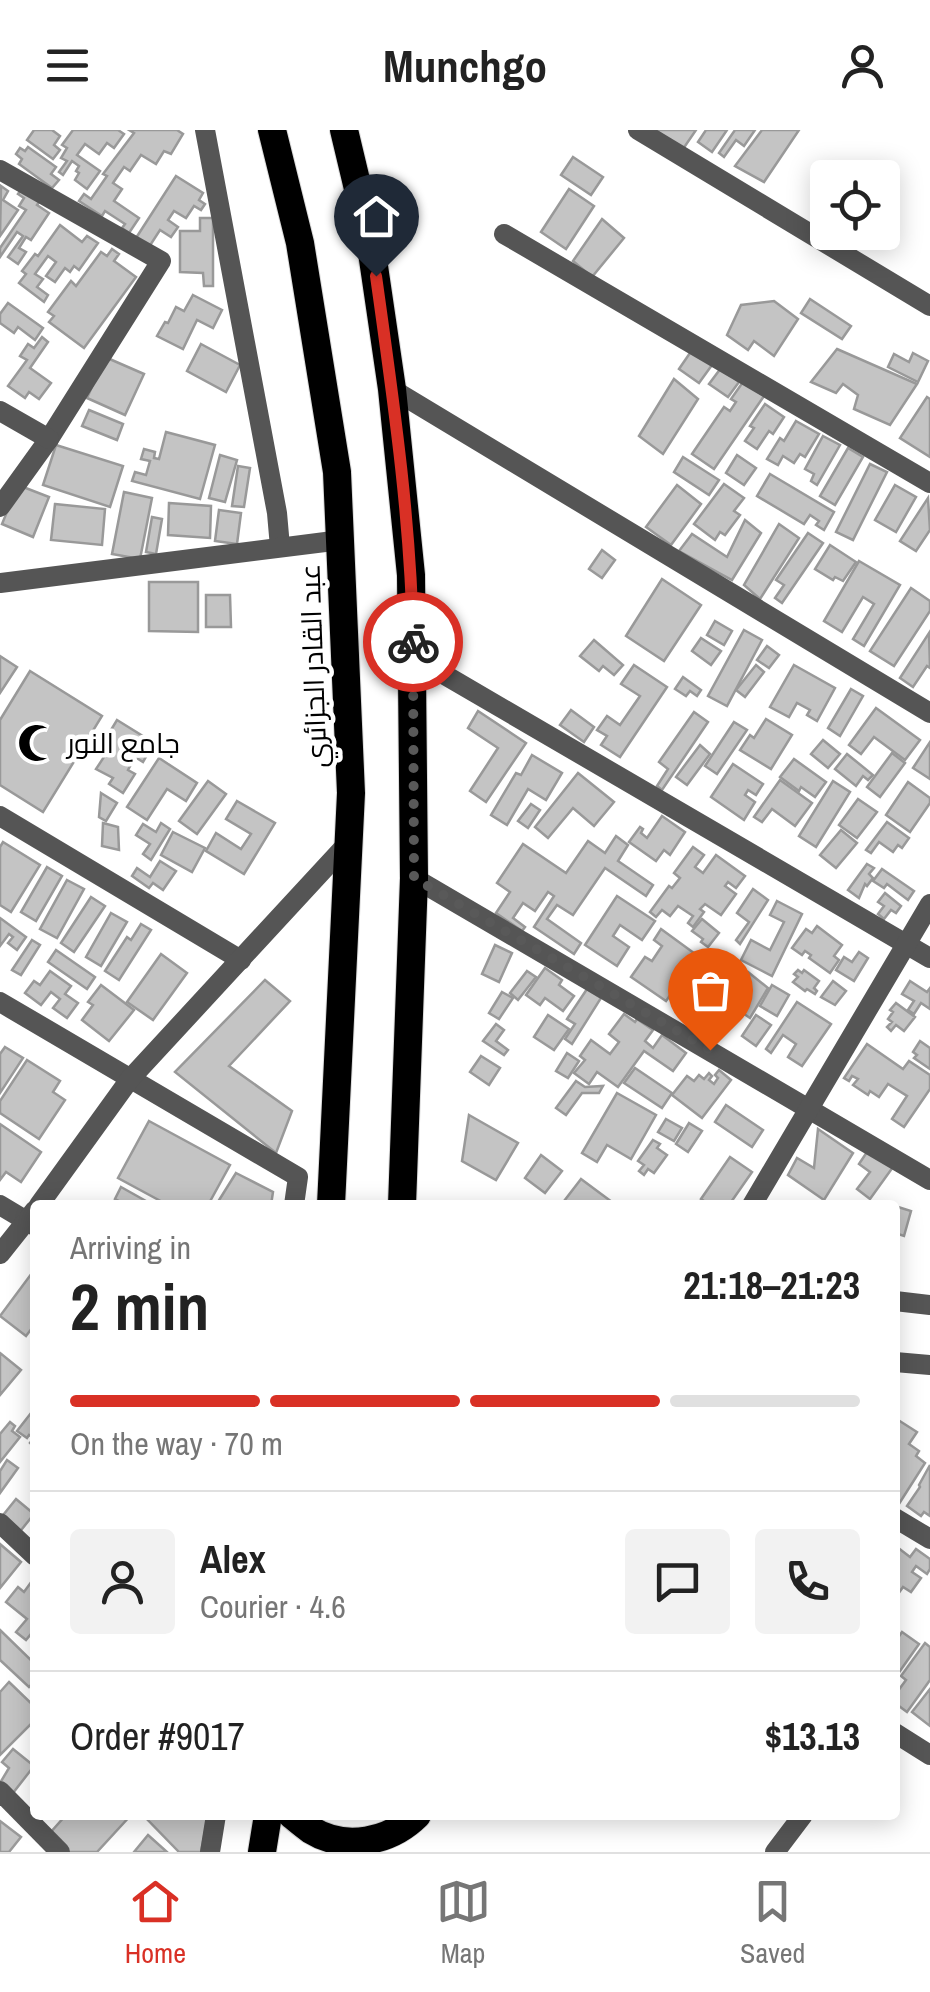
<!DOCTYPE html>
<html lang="en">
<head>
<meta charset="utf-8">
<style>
  :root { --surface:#fff; --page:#f2f2f2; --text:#222; --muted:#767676; --line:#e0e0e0; --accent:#d93025 }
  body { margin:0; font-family:"Archivo Narrow",Cairo,sans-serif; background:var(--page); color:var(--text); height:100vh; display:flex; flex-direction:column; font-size:38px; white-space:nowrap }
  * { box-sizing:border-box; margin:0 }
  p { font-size:32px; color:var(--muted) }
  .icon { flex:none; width:55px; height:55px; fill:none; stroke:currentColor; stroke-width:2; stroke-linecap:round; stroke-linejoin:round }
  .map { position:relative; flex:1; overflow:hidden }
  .panel { position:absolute; left:30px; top:1070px; width:870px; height:620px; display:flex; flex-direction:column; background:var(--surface); border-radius:10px; box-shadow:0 5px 25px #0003 }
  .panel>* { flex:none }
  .controls { position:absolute; left:810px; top:30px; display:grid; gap:20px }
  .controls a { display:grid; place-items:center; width:90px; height:90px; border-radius:10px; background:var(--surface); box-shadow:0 5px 25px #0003; font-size:50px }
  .pin { position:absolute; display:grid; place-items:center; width:85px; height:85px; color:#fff; margin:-102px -42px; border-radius:50% 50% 50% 0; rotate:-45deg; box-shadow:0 0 10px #0007 }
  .pin .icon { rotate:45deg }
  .courier { position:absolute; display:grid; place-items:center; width:100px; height:100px; margin:-50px; border:8px solid #d93025; border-radius:50%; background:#fff; color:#222; box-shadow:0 2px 12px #0007 }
  .headline em { font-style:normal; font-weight:700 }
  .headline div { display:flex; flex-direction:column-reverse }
  .headline { display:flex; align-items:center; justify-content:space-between; height:170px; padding:0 40px }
  h1 { font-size:65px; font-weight:700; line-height:75px }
  .bar { display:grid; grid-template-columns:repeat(4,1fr); gap:15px 10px; align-content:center; height:120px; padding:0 40px }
  .bar i { height:12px; border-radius:8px; background:var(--line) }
  .bar .current { background:var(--accent) }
  .bar p { grid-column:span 4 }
  .line { display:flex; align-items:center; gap:25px; padding:0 40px; border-top:2px solid var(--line) }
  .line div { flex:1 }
  .round { display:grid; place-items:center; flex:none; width:105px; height:105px; border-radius:10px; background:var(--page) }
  header { display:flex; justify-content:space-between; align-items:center; height:130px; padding:0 40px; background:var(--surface); font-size:45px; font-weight:700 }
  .menu { display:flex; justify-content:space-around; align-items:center; height:140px; border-top:2px solid var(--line); background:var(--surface); font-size:28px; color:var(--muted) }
  .menu a { display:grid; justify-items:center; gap:5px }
  .menu .current { color:var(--accent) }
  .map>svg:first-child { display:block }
  .building { fill:#c4c4c4; stroke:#999; stroke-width:2.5 }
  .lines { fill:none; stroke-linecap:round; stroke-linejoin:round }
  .trunk-casing { stroke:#dbdbdb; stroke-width:30 }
  .minor { stroke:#555; stroke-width:20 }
  .tertiary { stroke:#555; stroke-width:20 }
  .trunk { stroke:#000; stroke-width:28 }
  .done { stroke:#595959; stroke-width:10; stroke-dasharray:0 18 }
  .route { stroke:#d93025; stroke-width:12 }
  .labels { text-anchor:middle; stroke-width:9; stroke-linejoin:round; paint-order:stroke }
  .street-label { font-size:28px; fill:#000; stroke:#fff }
  .poi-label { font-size:28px; fill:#000; stroke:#fff; text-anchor:start }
</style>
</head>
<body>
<header><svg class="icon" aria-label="menu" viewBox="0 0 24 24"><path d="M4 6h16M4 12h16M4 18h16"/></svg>Munchgo<svg class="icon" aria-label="person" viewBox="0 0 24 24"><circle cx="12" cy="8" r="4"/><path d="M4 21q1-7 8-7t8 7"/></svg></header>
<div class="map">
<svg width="930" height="1722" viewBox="0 0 930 1722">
  <rect width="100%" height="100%" fill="#fff"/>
  <g class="building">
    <polygon points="34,0 52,0 60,6 54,15 60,20 53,29 27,10"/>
    <polygon points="73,0 118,0 124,4 114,18 107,13 99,24 85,14 77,25 100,41 87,59 75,50 79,43 76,41 79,36 72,31 63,45 59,42 67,31 61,28 67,18 62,15"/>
    <polygon points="129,0 177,0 183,4 171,24 164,21 156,34 141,25 130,41 124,37 113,53 122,59 114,71 139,88 129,103 122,98 125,94 105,81 102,86 79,71 84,64 91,69 107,46 103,44 134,3"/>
    <polygon points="655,0 696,0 683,19"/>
    <polygon points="706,0 727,0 712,22 698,12"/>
    <polygon points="735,0 755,0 744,16 736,10 724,27 719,23"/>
    <polygon points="762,0 799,0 764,52 735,36"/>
    <polygon points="28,17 56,37 51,44 59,50 52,58 19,34 22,29 16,24 20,18 25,21"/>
    <polygon points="573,27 603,47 591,65 561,45"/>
    <polygon points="176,46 203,63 199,70 205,74 201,80 194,76 186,88 174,81 168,90 178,97 171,107 160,100 149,117 136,108"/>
    <polygon points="1,56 8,61 3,70 18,80 0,106"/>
    <polygon points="24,56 42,68 37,75 49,83 31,110 26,107 19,118 26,122 18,134 8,127 23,106 17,102 0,127 0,118 26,80 19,76 24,68 18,64"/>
    <polygon points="569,59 594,76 566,119 541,102"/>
    <polygon points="200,88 213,88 213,156 204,156 203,143 180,142 180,101 200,101"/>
    <polygon points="602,89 624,108 592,147 573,131"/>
    <polygon points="60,95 82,112 87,106 98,113 79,140 74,136 70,142 65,138 55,152 46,146 56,132 48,126 35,144 43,149 37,157 48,165 44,172 19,153 26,144 22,141 35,124 38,126"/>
    <polygon points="112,119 119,124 114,131 136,147 84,218 49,192 54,186 48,182 71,151 76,156 101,122 107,126"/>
    <polygon points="193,165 222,180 213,198 197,190 183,219 157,206 165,192 168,193 176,177 184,181"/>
    <polygon points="810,169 851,196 842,209 801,183"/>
    <polygon points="774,171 798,189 774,226 754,211 748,220 727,205 741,175"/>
    <polygon points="8,173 43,198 35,210 18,197 14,203 0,193 0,184"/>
    <polygon points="42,207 48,212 30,238 51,253 39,269 29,262 25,268 8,256 27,230 20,226 28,214 34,218"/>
    <polygon points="201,214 240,235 226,262 187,241"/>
    <polygon points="837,219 917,254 890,295 854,279 858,265 843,254 836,263 811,252"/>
    <polygon points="692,220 712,235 699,253 679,239"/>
    <polygon points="913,223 928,231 918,252 888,237 894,224 909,232"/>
    <polygon points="105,227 144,244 125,285 87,268"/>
    <polygon points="721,238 739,252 728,267 709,254"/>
    <polygon points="674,249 698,269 663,324 639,306"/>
    <polygon points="743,252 764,266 714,339 692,324 724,277 730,281 736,272 731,269"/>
    <polygon points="927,267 930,269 930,327 900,308"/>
    <polygon points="765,274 784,287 773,304 769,301 757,319 745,311 754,298 750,296"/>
    <polygon points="89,280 123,294 117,310 82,296"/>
    <polygon points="796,291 819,304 805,327 800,324 794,333 783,326 778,335 767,329 780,308 784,311"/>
    <polygon points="166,302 215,315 200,369 132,351 135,342 146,345 150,331 141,329 144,319 155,322 154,328 159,329"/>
    <polygon points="823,306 840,315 817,355 811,351 814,344 805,339"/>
    <polygon points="56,315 123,336 110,377 43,355"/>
    <polygon points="848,318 863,327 835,375 820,366"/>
    <polygon points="220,325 237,330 225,372 209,368"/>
    <polygon points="737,325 756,338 744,355 726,343"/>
    <polygon points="683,327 719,350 709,365 674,342"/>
    <polygon points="870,334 887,342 853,410 836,402"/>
    <polygon points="238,336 250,338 244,377 232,376"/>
    <polygon points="770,344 834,382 824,400 816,395 819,391 810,385 804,394 757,366"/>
    <polygon points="724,354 744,368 734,381 740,385 725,405 720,402 715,410 694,394"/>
    <polygon points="18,355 49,367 33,407 2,394"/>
    <polygon points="677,355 701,374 671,415 646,397"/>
    <polygon points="895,355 916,367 896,402 875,390"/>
    <polygon points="124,362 152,368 140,429 112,424"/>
    <polygon points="928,368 930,400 916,421 900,411"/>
    <polygon points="169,373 211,376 210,408 168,405"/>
    <polygon points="55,374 105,379 102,415 51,410"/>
    <polygon points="219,380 241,383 237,414 215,411"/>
    <polygon points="152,387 162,389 156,424 146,422"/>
    <polygon points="745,390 761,403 732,450 679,421 692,404 727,427"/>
    <polygon points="779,394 799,408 760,469 744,455"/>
    <polygon points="808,403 823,413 782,473 775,468 784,455 776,450"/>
    <polygon points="830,415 856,432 843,451 835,447 833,450 815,439"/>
    <polygon points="602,420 615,430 602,448 589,439"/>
    <polygon points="859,431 900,455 864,516 853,509 874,474 863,467 842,502 824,491"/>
    <polygon points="662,449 701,475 664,531 626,506"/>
    <polygon points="149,452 198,452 198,502 149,501"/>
    <polygon points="911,458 930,471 930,481 894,536 870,521"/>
    <polygon points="206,465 230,465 231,497 206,497"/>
    <polygon points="715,491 732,501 724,515 707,505"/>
    <polygon points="744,500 762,510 727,576 708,566"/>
    <polygon points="929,503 930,538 927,536 913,557 900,548"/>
    <polygon points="701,508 721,521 711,535 692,521"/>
    <polygon points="594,510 623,535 614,545 603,536 599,541 580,526"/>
    <polygon points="767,516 779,525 769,538 757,530"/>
    <polygon points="0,526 17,537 0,563"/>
    <polygon points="634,535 667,557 620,627 601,615 607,606 597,600 607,586 620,595 640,566 621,554"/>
    <polygon points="756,535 764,542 745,567 736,560"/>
    <polygon points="794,535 835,558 817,591 807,585 810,580 797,573 789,587 770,577"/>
    <polygon points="30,541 102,586 43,682 0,655 0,590"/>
    <polygon points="683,547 701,560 697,566 690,561 686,566 675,559"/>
    <polygon points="851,559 863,566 840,606 828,598"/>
    <polygon points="876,578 920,610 905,630 874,607 861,624 849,615"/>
    <polygon points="571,580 594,597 584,612 560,595"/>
    <polygon points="478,581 526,613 486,672 470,661 498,618 468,598"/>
    <polygon points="694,582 708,592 662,660 657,656 668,639 659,632"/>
    <polygon points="766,589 792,605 771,639 740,620 750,605 754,608"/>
    <polygon points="117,590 154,613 143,632 135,627 128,640 135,644 123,663 109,654 113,648 96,639 104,627 97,623"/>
    <polygon points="734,592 747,600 717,644 705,636"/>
    <polygon points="823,610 840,624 828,638 811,624"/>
    <polygon points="930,612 930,649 913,638"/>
    <polygon points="700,615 710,624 687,655 676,647"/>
    <polygon points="892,623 905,633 880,667 867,657"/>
    <polygon points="847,624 873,645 868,650 863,646 856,656 835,639"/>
    <polygon points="532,625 562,643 546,670 528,659 507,695 491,685 516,643 521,645"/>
    <polygon points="159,628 197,653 186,671 167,659 147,690 127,677"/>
    <polygon points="794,629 826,652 815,667 801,657 799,661 780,647"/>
    <polygon points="733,634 763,654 756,665 748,660 745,665 755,672 744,690 711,667"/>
    <polygon points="578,643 614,672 594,696 573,678 548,708 535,697"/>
    <polygon points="780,650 812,673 795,696 772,679 762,692 754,687"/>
    <polygon points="208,651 226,664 197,704 179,691"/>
    <polygon points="833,651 850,662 816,717 799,706"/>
    <polygon points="908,652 930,668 930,673 910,702 886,685"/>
    <polygon points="101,663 117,673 106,691 99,687"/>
    <polygon points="858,669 877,682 857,708 839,695"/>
    <polygon points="237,671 275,693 244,744 206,721 216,703 241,719 251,704 226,689"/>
    <polygon points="531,674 540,680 528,698 518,691"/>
    <polygon points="662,686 685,702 670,725 664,720 656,731 629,712 640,697 643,699 641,703 647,708"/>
    <polygon points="887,692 909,708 902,718 898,715 893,722 879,712 871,723 866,720"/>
    <polygon points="103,693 118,697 119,720 102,716"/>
    <polygon points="161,693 170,699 151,730 143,724 150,714 136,705 143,694 156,702"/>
    <polygon points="841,700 857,713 836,738 820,725"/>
    <polygon points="173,702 205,718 192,742 161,725"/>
    <polygon points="616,706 628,715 618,731 653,755 646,766 605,738 573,785 557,775 547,789 581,813 574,824 534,797 554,766 548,762 535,781 523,773 513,788 525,797 522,801 496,783 510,762 497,753 523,714 566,743 588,711 605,723"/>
    <polygon points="3,712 40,735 11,782 0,775 0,717"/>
    <polygon points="693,717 704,725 695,737 703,743 716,725 745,746 736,758 728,752 725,756 736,764 721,785 705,774 700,779 704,782 693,797 688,793 693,786 678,776 670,786 662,780 656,787 650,782 669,756 672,758 680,748 674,743"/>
    <polygon points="160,731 176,741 163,760 153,753 149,758 132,746 137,738 150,747"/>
    <polygon points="867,734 874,738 869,744 873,748 867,756 865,754 859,768 848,760"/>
    <polygon points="47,737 62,746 36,791 21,782"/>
    <polygon points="882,739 914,761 908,770 887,754 884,758 873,751"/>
    <polygon points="67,750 84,759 57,808 40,799"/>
    <polygon points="753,759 768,770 740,814 736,810 749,792 737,783"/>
    <polygon points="885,763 901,776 896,783 891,780 884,789 878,784 884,776 878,772"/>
    <polygon points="617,766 655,791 642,810 620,795 613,806 629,817 617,836 585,815"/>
    <polygon points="91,767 105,776 74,822 61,813"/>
    <polygon points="777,771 802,784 772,846 741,830 751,810 770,820 784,792 770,785"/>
    <polygon points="111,783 127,792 101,836 86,827"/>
    <polygon points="0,788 26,807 17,820 8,813 13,807 9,804 0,816"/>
    <polygon points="702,789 719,803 708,817 701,812 703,809 692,801"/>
    <polygon points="141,794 151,800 119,850 105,841 127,807 131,810"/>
    <polygon points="817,796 842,815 834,826 839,830 830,843 809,828 811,825 805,821 802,825 792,818 806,799 812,803"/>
    <polygon points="661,799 698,826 666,871 631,847 645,827 652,831 662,816 654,810"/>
    <polygon points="32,810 40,815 21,845 12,840"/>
    <polygon points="495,815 512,823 499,852 482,844"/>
    <polygon points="56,820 95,847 87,859 48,832"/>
    <polygon points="707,821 736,839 712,877 683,859"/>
    <polygon points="859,822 868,828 854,851 836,840 844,827 852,832"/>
    <polygon points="161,824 187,843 153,890 127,872"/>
    <polygon points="545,838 562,850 559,855 574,866 563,881 545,868 540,875 526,865"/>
    <polygon points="798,840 802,843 804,840 819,851 814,858 817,861 815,864 807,859 805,861 793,852 798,847 794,844"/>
    <polygon points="50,841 71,856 65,864 78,873 67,888 53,878 60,869 51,862 41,875 25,863 34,851 40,855"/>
    <polygon points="527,841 536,847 518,870 510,863"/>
    <polygon points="748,842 768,858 750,888 727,872"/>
    <polygon points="265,850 290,871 229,936 292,981 276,1023 175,942"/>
    <polygon points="833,851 846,861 835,875 821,867"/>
    <polygon points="910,851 927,862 930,858 930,879 921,873 914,884 908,880 914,871 902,864"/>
    <polygon points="101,855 134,880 109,911 82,890 93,875 88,872"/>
    <polygon points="772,855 789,865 777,886 760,876"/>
    <polygon points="587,859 601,868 572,914 565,909 575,894 567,889"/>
    <polygon points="502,862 513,868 499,889 489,883"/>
    <polygon points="797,872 831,894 802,936 788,927 796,914 783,905 771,923 766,919"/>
    <polygon points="896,873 915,887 904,901 896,895 891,901 887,897 892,892 888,889 893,882 890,880"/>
    <polygon points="624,884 635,892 637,889 653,900 645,911 653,918 662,905 686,923 673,941 644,921 618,957 597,942 589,954 574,943 585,930 580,926 591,910 610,924 619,912 609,904"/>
    <polygon points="548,885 569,899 554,920 534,907"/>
    <polygon points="756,885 771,895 756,916 742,906"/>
    <polygon points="496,894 504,900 496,911 508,920 504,925 483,911"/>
    <polygon points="920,911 930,918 930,939 914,928 917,925 913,922"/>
    <polygon points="867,914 903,939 909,931 930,945 930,959 904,997 892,989 907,966 888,954 879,967 870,961 868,965 853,955 858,949 852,946 849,951 844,948"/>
    <polygon points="5,917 23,928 0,963 0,924"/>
    <polygon points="567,923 579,931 568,948 556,941"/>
    <polygon points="481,926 500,938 489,955 470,942"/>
    <polygon points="27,930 60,951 53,962 65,970 39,1009 0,983 0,971"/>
    <polygon points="635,938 672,963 662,978 624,953"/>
    <polygon points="719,940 731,950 702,988 672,965 687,946 694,951 699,945 704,949 709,943 712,946 709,950 714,954 718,948 715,945"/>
    <polygon points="576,951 585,957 603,956 599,963 582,963 566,985 556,978"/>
    <polygon points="617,963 656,985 631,1029 607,1015 597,1032 582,1023"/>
    <polygon points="726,975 763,1000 752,1017 715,992"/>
    <polygon points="469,985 518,1013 496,1050 462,1031"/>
    <polygon points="666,989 682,998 674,1011 658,1002"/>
    <polygon points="149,991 230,1035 208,1075 168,1075 118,1048"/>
    <polygon points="689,993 702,1001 688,1022 676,1014"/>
    <polygon points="0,994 41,1022 21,1052 6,1042 0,1050"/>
    <polygon points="818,999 853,1023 824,1070 788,1045 797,1028 814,1038"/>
    <polygon points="653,1010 660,1014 657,1018 667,1025 654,1043 648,1039 644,1045 639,1041 644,1035 638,1031"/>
    <polygon points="869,1019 893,1037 870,1069 857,1059 870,1042 859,1034"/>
    <polygon points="541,1025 562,1041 545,1063 525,1048"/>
    <polygon points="730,1027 752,1042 729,1075 710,1075 701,1069"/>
    <polygon points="236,1043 273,1062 271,1075 216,1075"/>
    <polygon points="581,1049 616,1075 561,1075"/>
    <polygon points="121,1057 153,1075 127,1075 115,1069"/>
    <polygon points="895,1076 911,1081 904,1106 895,1103"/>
    <polygon points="35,1139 35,1194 26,1206 0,1186"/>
    <polygon points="0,1223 21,1240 0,1265"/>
    <polygon points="31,1283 35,1285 33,1316 30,1313 34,1308 29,1305 27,1308 17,1301"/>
    <polygon points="895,1288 917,1302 909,1314 919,1321 916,1326 925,1333 897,1377 895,1375"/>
    <polygon points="10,1292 15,1296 12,1301 20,1307 0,1332 0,1304"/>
    <polygon points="7,1330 18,1338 0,1363 0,1341"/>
    <polygon points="930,1335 930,1386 924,1382 921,1386 907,1376 920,1357 919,1355"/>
    <polygon points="16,1369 34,1384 18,1404 0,1389"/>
    <polygon points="0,1414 21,1432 0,1458"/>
    <polygon points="897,1417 910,1427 916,1419 930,1429 930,1439 927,1444 916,1436 912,1442 921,1448 911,1462 903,1457 898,1464 895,1461 895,1420"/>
    <polygon points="32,1451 35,1453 35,1499 26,1510 16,1502 27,1489 6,1472 18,1457 24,1462"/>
    <polygon points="0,1500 35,1534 35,1551 29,1557 0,1530"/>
    <polygon points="902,1502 919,1514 895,1548 895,1512"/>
    <polygon points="925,1513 930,1517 930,1550 907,1582 895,1573 895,1565 906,1550 901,1546"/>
    <polygon points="9,1552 35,1577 35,1590 0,1625 0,1562"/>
    <polygon points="930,1559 930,1596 912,1582"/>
    <polygon points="13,1619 34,1636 13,1663 0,1653 9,1638 2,1632"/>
    <polygon points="66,1685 131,1685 97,1722 69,1722 50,1703"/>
    <polygon points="143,1685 208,1685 201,1722 179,1722"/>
    <polygon points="0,1691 21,1707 9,1722 0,1722"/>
    <polygon points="148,1705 167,1722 134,1722"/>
  </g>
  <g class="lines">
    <g class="trunk-casing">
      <g id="trunk">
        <polyline points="272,0 300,113 337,342 351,663 331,1075"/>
        <polyline points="344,0 370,109 392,259 411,445 414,748 402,1075"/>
        <path d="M292,1685C298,1690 305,1696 311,1700C345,1721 390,1712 417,1685"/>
        <polyline points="262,1722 268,1685"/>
      </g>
    </g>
    <g class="minor">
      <polyline points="205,0 277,383 280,417"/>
      <polyline points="638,0 930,176"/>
      <polyline points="0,40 161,131 49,309 0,377"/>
      <polyline points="504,104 930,353"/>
      <polyline points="392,259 930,583"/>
      <polyline points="0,281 49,309"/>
      <polyline points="414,527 930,828"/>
      <polyline points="0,686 241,830"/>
      <polyline points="414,748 930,1050"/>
      <polyline points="0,872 298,1047 294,1075"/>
      <polyline points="0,1075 35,1096"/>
      <polyline points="752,1075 930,774"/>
      <polyline points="895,1388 930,1409"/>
      <polyline points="0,1393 35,1426"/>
      <polyline points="895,1603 930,1625"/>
      <polyline points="0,1661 60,1722"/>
      <polyline points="210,1722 216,1685"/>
      <polyline points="775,1722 803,1685"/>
    </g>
    <g class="tertiary">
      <polyline points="0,453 341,410"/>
      <polyline points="39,1075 130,949 348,713"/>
      <polyline points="0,1124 35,1080"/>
      <polyline points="895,1171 930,1175"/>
      <polyline points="895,1232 930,1235"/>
    </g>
    <use href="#trunk" class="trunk"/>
  </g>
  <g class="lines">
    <polyline class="done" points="413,512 414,748 710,920"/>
    <path class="route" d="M376,146C393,268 411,390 413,512"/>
  </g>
  <defs>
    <g id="mosque-bare" transform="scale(3)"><path d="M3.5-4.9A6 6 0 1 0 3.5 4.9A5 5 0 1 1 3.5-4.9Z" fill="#000" stroke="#fff" stroke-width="2.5" paint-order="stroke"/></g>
  </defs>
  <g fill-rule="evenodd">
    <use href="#mosque-bare" x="37" y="613"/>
  </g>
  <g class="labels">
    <g class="street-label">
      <text transform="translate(313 536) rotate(-92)" y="10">عبد القادر الجزائري</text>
    </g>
    <g class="poi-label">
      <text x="67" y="623">جامع النور</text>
    </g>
  </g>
</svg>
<div class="controls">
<a><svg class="icon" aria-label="locate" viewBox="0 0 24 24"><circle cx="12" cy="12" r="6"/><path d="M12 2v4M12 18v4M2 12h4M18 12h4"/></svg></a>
</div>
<div class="pin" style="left:710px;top:920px;background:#ea580c"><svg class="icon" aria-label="bag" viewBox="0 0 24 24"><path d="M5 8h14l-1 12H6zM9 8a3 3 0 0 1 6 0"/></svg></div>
<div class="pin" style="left:376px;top:146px;background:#1f2937"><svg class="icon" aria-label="home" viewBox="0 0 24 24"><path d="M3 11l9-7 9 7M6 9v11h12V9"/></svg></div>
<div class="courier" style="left:413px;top:512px"><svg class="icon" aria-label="bike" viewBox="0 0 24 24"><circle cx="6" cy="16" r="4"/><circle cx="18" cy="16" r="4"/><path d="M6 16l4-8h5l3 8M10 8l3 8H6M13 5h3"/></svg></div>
<section class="panel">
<div class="headline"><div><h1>2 min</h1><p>Arriving in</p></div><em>21:18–21:23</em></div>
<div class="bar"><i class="current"></i><i class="current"></i><i class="current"></i><i></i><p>On the way · 70 m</p></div>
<div class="line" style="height:180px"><a class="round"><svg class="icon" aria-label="person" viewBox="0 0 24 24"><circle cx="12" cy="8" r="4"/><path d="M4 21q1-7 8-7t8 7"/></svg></a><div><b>Alex</b><p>Courier · 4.6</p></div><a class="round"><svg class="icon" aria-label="chat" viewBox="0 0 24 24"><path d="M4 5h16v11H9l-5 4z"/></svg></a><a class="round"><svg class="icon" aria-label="phone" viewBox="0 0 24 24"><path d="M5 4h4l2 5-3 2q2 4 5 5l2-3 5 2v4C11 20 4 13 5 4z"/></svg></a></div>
<div class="line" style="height:130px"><div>Order #9017</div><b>$13.13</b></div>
</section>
</div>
<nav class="menu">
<a class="current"><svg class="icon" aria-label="home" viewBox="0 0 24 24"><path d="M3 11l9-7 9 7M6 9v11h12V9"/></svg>Home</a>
<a><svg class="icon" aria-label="map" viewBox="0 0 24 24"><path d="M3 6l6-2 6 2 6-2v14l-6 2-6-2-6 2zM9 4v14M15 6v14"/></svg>Map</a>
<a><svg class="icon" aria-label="saved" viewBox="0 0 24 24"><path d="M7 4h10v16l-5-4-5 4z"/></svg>Saved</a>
</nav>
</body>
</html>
